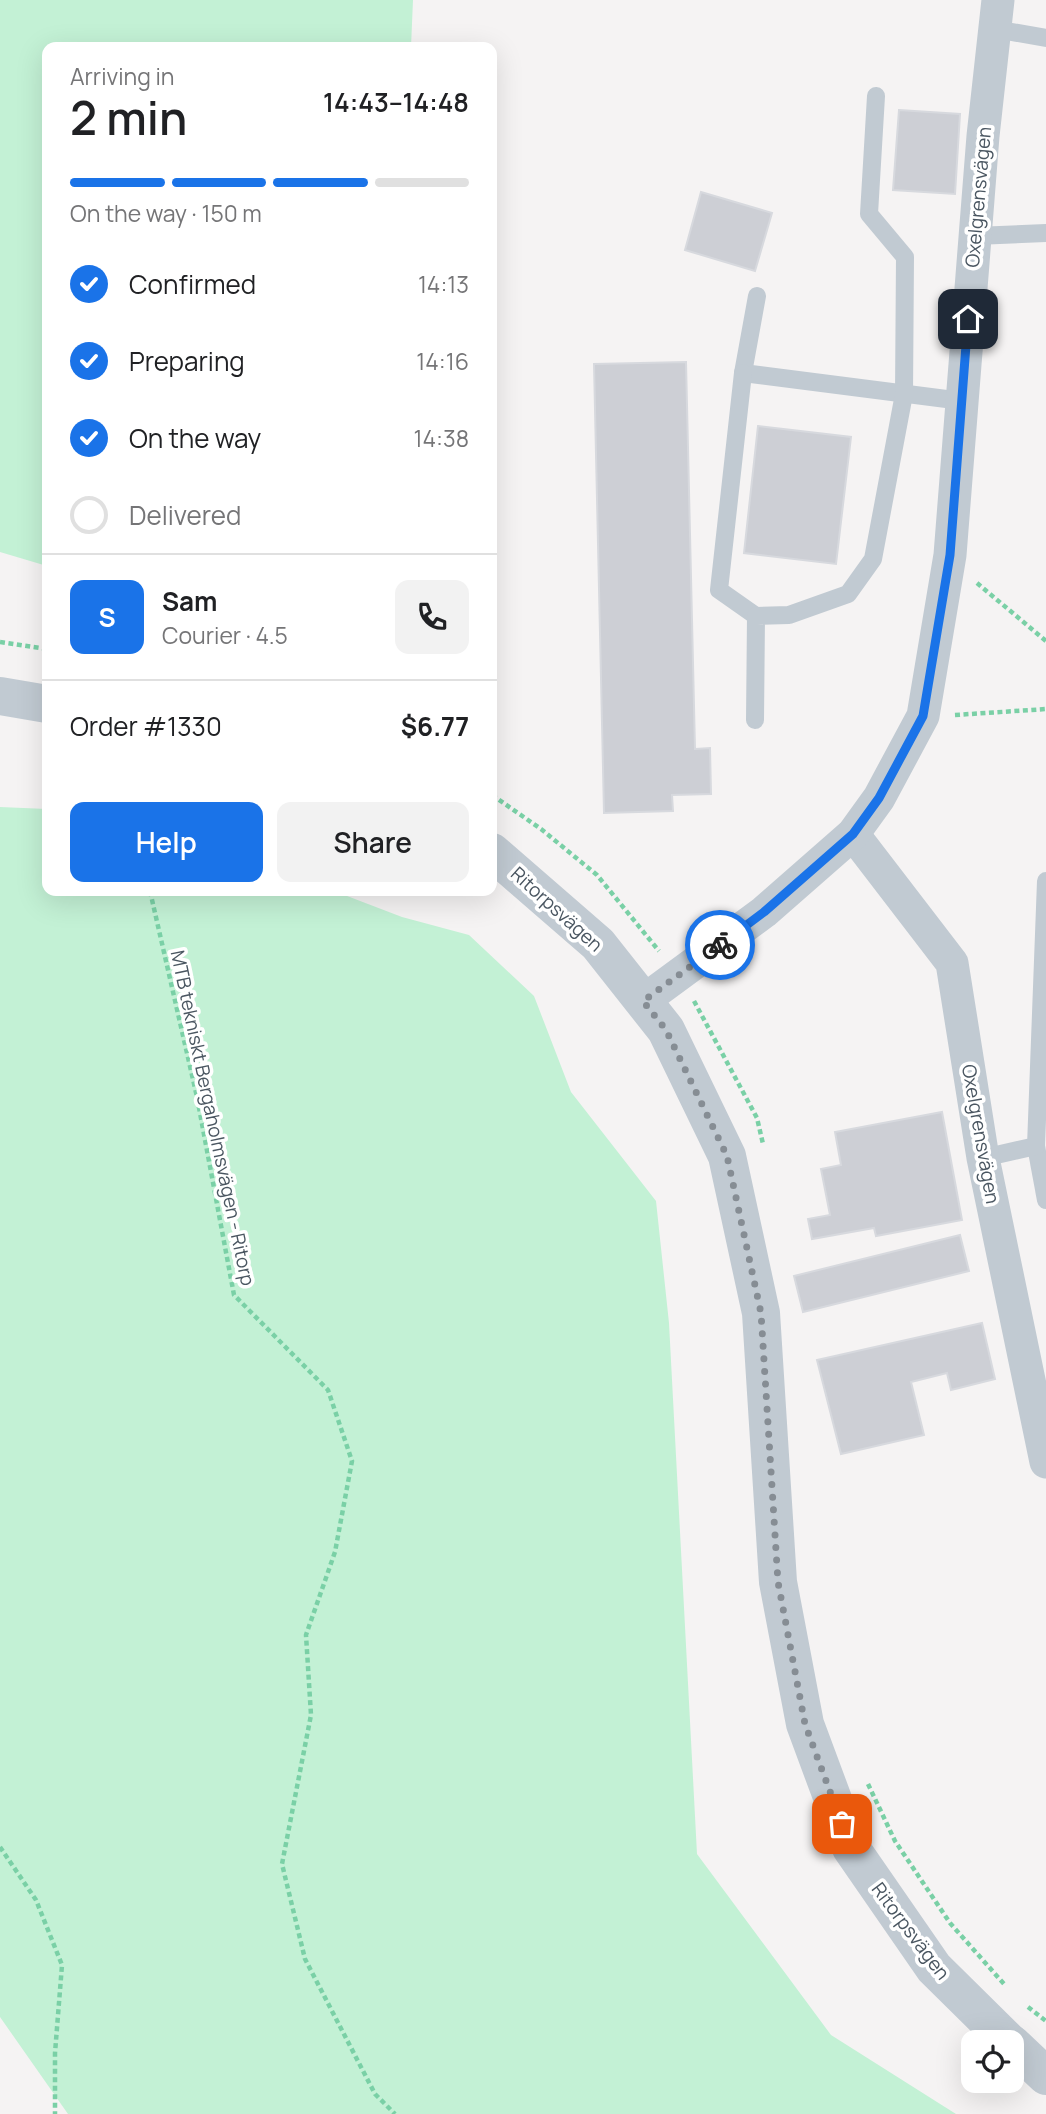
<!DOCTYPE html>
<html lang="en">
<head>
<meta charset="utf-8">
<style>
  :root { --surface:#fff; --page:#f2f2f2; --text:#202124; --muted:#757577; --line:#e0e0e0; --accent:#1a73e8 }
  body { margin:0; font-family:Manrope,sans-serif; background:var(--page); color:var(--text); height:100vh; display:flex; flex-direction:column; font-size:26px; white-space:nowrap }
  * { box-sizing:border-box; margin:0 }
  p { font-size:23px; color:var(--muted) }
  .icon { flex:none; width:38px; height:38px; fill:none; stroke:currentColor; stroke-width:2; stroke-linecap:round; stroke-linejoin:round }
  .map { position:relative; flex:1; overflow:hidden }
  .side { position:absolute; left:42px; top:42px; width:455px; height:854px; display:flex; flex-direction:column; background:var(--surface); border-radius:14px; box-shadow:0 7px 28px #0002 }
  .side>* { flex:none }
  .controls { position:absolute; left:961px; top:2030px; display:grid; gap:14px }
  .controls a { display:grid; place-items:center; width:63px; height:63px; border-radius:14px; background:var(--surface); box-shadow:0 7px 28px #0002; font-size:35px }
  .pin { position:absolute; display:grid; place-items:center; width:60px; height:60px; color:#fff; margin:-30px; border-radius:14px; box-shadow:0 4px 10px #0006 }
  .courier { position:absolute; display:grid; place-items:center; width:70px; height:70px; margin:-35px; border:5px solid #1a73e8; border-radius:50%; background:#fff; color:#222; box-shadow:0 2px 9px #0007 }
  .headline em { font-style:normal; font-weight:600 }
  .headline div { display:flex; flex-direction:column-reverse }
  .headline { display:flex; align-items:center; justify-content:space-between; height:119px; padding:0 28px }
  h1 { font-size:46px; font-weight:600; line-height:52px }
  .bar { display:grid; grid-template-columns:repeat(4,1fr); gap:10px 7px; align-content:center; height:84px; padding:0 28px }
  .bar i { height:9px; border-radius:5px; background:var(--line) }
  .bar .current { background:var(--accent) }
  .bar p { grid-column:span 4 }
  .line { display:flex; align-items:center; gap:18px; padding:0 28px; border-top:2px solid var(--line) }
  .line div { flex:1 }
  .round { display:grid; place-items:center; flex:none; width:74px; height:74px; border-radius:14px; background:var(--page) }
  ol { padding:0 28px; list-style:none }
  li { display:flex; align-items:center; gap:21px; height:77px }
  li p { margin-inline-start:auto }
  li .icon { padding:7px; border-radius:50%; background:var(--accent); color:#fff; stroke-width:4 }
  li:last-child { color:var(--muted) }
  li i { width:38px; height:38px; border:4px solid var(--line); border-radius:50% }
  .button { display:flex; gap:14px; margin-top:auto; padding:14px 28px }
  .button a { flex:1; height:80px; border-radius:14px; background:var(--accent); color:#fff; font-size:28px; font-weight:600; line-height:80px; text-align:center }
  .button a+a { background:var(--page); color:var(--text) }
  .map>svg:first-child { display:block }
  .green { fill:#c3f1d5 }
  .building { fill:#cdcfd5; stroke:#d7d9de; stroke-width:2 }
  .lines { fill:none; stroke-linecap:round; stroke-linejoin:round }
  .path { stroke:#7ad0a6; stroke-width:4.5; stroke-dasharray:5 3.5; stroke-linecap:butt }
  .service { stroke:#c1cad2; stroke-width:18 }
  .minor { stroke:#c1cad2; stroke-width:33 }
  .tertiary { stroke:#c1cad2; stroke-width:38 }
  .done { stroke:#868d94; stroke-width:7; stroke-dasharray:0 12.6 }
  .route { stroke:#1a73e8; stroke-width:9 }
  .labels { text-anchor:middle; stroke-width:7; stroke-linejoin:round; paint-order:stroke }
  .street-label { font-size:19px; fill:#4a5661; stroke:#fff }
</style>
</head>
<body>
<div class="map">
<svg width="1046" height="2114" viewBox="0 0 1046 2114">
  <rect width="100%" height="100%" fill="#f5f3f3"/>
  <g class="green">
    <polygon points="0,0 413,0 411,47 47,47 47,566 0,552"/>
    <polygon points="0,807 47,809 47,891 334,891 402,917 469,935 534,996 571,1092 656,1201 669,1323 697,1854 831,2035 956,2114 68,2114 0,2017"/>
  </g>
  <g class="building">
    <polygon points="899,110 960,114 955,194 893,190"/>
    <polygon points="701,192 772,213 755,271 685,250"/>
    <polygon points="686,362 695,749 710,748 711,794 672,795 673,811 604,813 594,364"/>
    <polygon points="758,426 851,437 836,564 744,553"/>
    <polygon points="942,1112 962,1220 876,1236 874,1228 812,1239 808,1219 830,1215 821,1169 841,1165 835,1132"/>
    <polygon points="960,1235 969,1271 803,1312 794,1276"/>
    <polygon points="982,1323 995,1379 951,1390 947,1373 911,1382 924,1435 841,1454 817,1360"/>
  </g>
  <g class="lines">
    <g class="path">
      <polyline points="977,583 1046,641"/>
      <polyline points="0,642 47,649"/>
      <polyline points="955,715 1046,709"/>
      <polyline points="492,795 541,829 597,875 659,951"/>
      <polyline points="150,891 197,1097 234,1295 328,1390 352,1461 335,1552 306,1635 311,1715 282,1864 305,1959 375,2094 395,2114"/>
      <polyline points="694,1001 757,1118 763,1144"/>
      <polyline points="868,1784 895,1841 950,1923 1004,1984"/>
      <polyline points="0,1847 36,1900 62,1965 55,2053 55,2114"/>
      <polyline points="1028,2007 1046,2021"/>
    </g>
    <g class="service">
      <polyline points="995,29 1046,38"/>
      <polyline points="975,236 1046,233"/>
      <polyline points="757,296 743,373 962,401"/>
      <polyline points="743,373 719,590 756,616"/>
      <polyline points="755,720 756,616 789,615 848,594 873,559 904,394 905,257 869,214 876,96"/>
      <polyline points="1036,1146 1046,1200"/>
      <polyline points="983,1158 1036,1146 1046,881"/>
    </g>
    <g class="minor">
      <polyline points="853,834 952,963 983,1158 1046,1462"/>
      <polyline points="643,1001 764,912 853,834 879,798 923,716 950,555 983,136 998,0"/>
    </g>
    <g class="tertiary">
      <polyline points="0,696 47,704"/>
      <polyline points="492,852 598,944 666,1030 727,1156 761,1313 778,1582 805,1724 851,1848 934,1968 1009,2042"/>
      <polyline points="1012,2044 1046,2076"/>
    </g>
  </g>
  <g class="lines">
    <polyline class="done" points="720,945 643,1001 666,1030 727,1156 761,1313 778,1582 805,1724 842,1824"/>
    <polyline class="route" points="720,945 764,912 853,834 879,798 923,716 950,555 968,319"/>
  </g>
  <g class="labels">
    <g class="street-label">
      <text transform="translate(978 197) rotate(-85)" y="7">Oxelgrensvägen</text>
      <text transform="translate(557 909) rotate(42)" y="7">Ritorpsvägen</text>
      <text transform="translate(213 1118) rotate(78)" y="7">MTB tekniskt Bergaholmsvägen - Ritorp</text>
      <text transform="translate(981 1134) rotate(80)" y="7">Oxelgrensvägen</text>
      <text transform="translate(911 1931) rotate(53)" y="7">Ritorpsvägen</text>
    </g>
  </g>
</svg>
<div class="controls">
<a><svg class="icon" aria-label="locate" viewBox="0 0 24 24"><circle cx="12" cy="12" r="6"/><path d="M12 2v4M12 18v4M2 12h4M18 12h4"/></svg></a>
</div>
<div class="pin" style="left:842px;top:1824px;background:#ea580c"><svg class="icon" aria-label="bag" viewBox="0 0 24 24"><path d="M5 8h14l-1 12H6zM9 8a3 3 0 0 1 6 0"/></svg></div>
<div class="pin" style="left:968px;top:319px;background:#1f2937"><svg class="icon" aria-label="home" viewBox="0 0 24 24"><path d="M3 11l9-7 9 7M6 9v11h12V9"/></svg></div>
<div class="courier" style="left:720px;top:945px"><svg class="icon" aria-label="bike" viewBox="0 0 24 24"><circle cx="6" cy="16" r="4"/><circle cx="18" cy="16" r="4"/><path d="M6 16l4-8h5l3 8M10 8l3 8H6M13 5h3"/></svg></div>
<section class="side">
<div class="headline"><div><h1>2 min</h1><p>Arriving in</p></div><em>14:43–14:48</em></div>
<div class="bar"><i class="current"></i><i class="current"></i><i class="current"></i><i></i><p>On the way · 150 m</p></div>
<ol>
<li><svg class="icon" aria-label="check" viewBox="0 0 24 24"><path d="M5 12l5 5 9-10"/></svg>Confirmed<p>14:13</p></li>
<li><svg class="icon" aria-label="check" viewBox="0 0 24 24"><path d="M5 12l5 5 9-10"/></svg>Preparing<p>14:16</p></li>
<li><svg class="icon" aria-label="check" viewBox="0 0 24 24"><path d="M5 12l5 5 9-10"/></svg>On the way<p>14:38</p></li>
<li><i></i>Delivered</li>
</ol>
<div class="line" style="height:126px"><b class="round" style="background:var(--accent);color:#fff">S</b><div><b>Sam</b><p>Courier · 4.5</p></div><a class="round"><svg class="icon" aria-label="phone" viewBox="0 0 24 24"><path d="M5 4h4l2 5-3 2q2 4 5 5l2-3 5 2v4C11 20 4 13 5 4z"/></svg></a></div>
<div class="line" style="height:91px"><div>Order #1330</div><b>$6.77</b></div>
<div class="button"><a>Help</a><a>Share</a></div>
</section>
</div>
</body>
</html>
